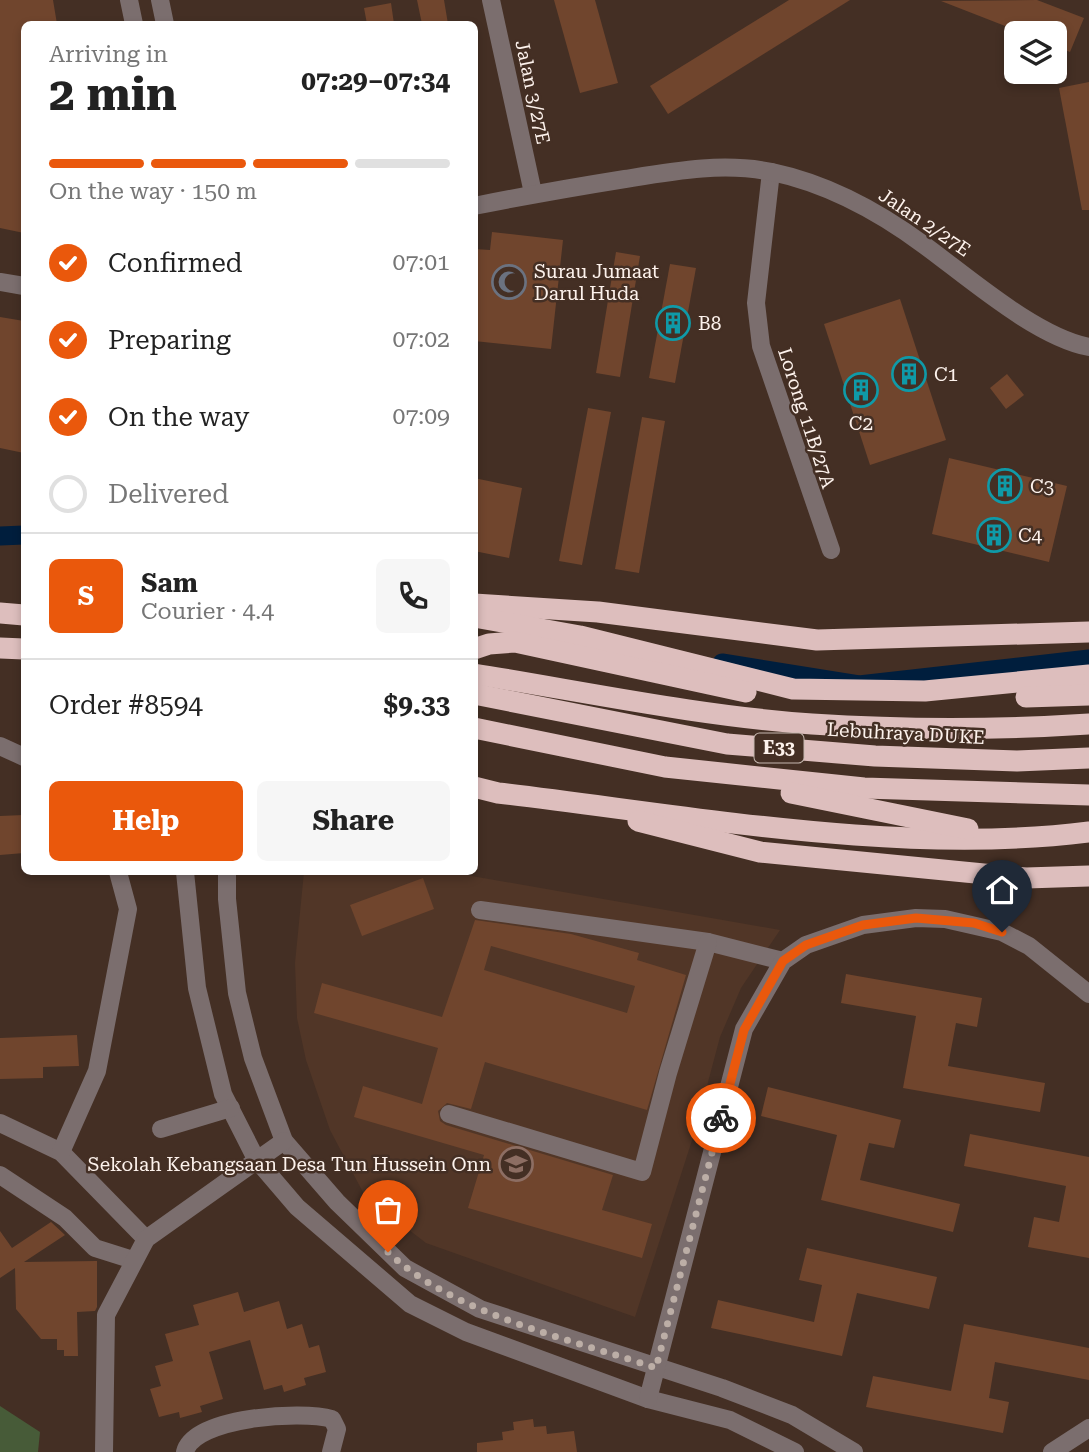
<!DOCTYPE html>
<html lang="en">
<head>
<meta charset="utf-8">
<style>
  :root { --surface:#fff; --page:#f6f6f6; --text:#222; --muted:#767676; --line:#e0e0e0; --accent:#ea580c }
  body { margin:0; font-family:"Roboto Serif",serif; background:var(--page); color:var(--text); height:100vh; display:flex; flex-direction:column; font-size:26px; white-space:nowrap }
  * { box-sizing:border-box; margin:0 }
  p { font-size:23px; color:var(--muted) }
  .icon { flex:none; width:38px; height:38px; fill:none; stroke:currentColor; stroke-width:2; stroke-linecap:round; stroke-linejoin:round }
  .map { position:relative; flex:1; overflow:hidden }
  .details { position:absolute; left:21px; top:21px; width:457px; height:854px; display:flex; flex-direction:column; background:var(--surface); border-radius:10px; box-shadow:0 4px 10px #0003 }
  .details>* { flex:none }
  .controls { position:absolute; left:1004px; top:21px; display:grid; gap:14px }
  .controls a { display:grid; place-items:center; width:63px; height:63px; border-radius:10px; background:var(--surface); box-shadow:0 4px 10px #0003; font-size:35px }
  .pin { position:absolute; display:grid; place-items:center; width:60px; height:60px; color:#fff; margin:-72px -30px; border-radius:50% 50% 50% 0; rotate:-45deg; box-shadow:0 0 7px #0007 }
  .pin .icon { rotate:45deg }
  .courier { position:absolute; display:grid; place-items:center; width:70px; height:70px; margin:-35px; border:5px solid #ea580c; border-radius:50%; background:#fff; color:#222; box-shadow:0 2px 9px #0007 }
  .headline em { font-style:normal; font-weight:700 }
  .headline div { display:flex; flex-direction:column-reverse }
  .headline { display:flex; align-items:center; justify-content:space-between; height:119px; padding:0 28px }
  h1 { font-size:46px; font-weight:700; line-height:52px }
  .bar { display:grid; grid-template-columns:repeat(4,1fr); gap:10px 7px; align-content:center; height:84px; padding:0 28px }
  .bar i { height:9px; border-radius:5px; background:var(--line) }
  .bar .active { background:var(--accent) }
  .bar p { grid-column:span 4 }
  .line { display:flex; align-items:center; gap:18px; padding:0 28px; border-top:2px solid var(--line) }
  .line div { flex:1 }
  .round { display:grid; place-items:center; flex:none; width:74px; height:74px; border-radius:10px; background:var(--page) }
  ol { padding:0 28px; list-style:none }
  li { display:flex; align-items:center; gap:21px; height:77px }
  li p { margin-inline-start:auto }
  li .icon { padding:7px; border-radius:50%; background:var(--accent); color:#fff; stroke-width:4 }
  li:last-child { color:var(--muted) }
  li i { width:38px; height:38px; border:4px solid var(--line); border-radius:50% }
  .primary-button { display:flex; gap:14px; margin-top:auto; padding:14px 28px }
  .primary-button a { flex:1; height:80px; border-radius:10px; background:var(--accent); color:#fff; font-size:28px; font-weight:700; line-height:80px; text-align:center }
  .primary-button a+a { background:var(--page); color:var(--text) }
  .map>svg:first-child { display:block }
  .built { fill:#513627 }
  .green { fill:#475b38 }
  .lines { fill:none; stroke-linecap:round; stroke-linejoin:round }
  .canal { stroke:#001e3d; stroke-width:19 }
  .building { fill:#70452d; fill-rule:evenodd }
  .minor { stroke:#7b6e6e; stroke-width:18 }
  .highway { stroke:#ddbebd; stroke-width:21 }
  .done { stroke:#bcaea6; stroke-width:7; stroke-dasharray:0 12.6 }
  .route { stroke:#ea580c; stroke-width:9 }
  .labels { text-anchor:middle; stroke-width:5; stroke-linejoin:round; paint-order:stroke }
  .shield { fill:#442f24; stroke:#c6b8b0; stroke-width:2 }
  .shield-label { font-size:18px; font-weight:bold; fill:#fdf2ec }
  .street-label { font-size:19px; fill:#fdf2ec; stroke:#442f24 }
  .poi-label { font-size:19px; fill:#fdf2ec; stroke:#442f24; text-anchor:start }
</style>
</head>
<body>
<div class="map">
<svg width="1089" height="1452" viewBox="0 0 1089 1452">
  <rect width="100%" height="100%" fill="#442f24"/>
  <polygon class="built" points="304,872 449,872 780,930 741,988 720,1037 695,1131 635,1317 426,1243 365,1196 330,1130 306,1060 297,1018 295,963"/>
  <polygon class="green" points="0,1406 40,1432 38,1452 0,1452"/>
  <g class="lines">
    <g class="canal">
      <polyline points="0,536 24,535"/>
      <polyline points="722,663 859,685 1089,659"/>
    </g>
  </g>
  <g class="building">
    <polygon points="0,0 53,0 57,24 24,24 24,233 0,228"/>
    <polygon points="417,0 444,0 448,24 422,24"/>
    <polygon points="554,0 595,0 618,83 580,93"/>
    <polygon points="789,0 850,0 668,114 650,86"/>
    <polygon points="1037,0 1084,18 1070,52 1055,46 1055,33 1023,33 941,1"/>
    <polygon points="391,3 394,24 367,24 364,8"/>
    <polygon points="1089,82 1089,210 1082,210 1059,88"/>
    <polygon points="492,232 563,240 551,349 474,341 474,249 490,250"/>
    <polygon points="616,252 640,256 620,377 596,373"/>
    <polygon points="670,264 696,268 675,383 649,378"/>
    <polygon points="900,299 946,440 870,465 824,324"/>
    <polygon points="0,317 24,321 24,453 0,448"/>
    <polygon points="1007,374 1024,395 1006,409 990,388"/>
    <polygon points="588,408 611,412 582,565 559,561"/>
    <polygon points="642,417 665,421 639,573 615,569"/>
    <polygon points="949,458 1067,486 1049,562 932,534"/>
    <polygon points="474,478 522,488 509,558 474,551"/>
    <polygon points="24,815 24,853 0,855 0,816"/>
    <polygon points="423,878 434,909 362,936 350,905"/>
    <path d="M475,920L571,934L639,953L637,960L686,975L647,1110L485,1062L471,1109L447,1103L438,1111L440,1121L446,1125L613,1175L602,1210L652,1224L642,1258L468,1208L484,1155L354,1117L363,1086L422,1104L438,1048L314,1013L322,983L442,1017ZM491,946L635,986L627,1013L484,970Z"/>
    <polygon points="846,974 982,998 977,1027 956,1023 948,1066 1045,1083 1040,1112 903,1088 916,1016 841,1003"/>
    <polygon points="77,1035 79,1066 43,1067 43,1078 0,1079 0,1038"/>
    <polygon points="768,1087 901,1120 894,1148 869,1143 860,1180 960,1204 953,1232 821,1200 837,1135 761,1116"/>
    <polygon points="970,1134 1089,1157 1089,1258 1028,1247 1034,1217 1059,1222 1066,1186 964,1166"/>
    <polygon points="51,1222 65,1235 24,1262 97,1261 97,1307 95,1311 77,1312 78,1356 64,1356 64,1350 57,1350 57,1339 41,1339 16,1309 15,1268 0,1278 0,1231 12,1248"/>
    <polygon points="807,1248 937,1277 929,1309 857,1293 842,1356 711,1328 718,1300 814,1322 822,1285 799,1280"/>
    <polygon points="238,1292 244,1312 279,1301 287,1329 302,1324 309,1348 319,1345 326,1372 304,1378 306,1385 284,1392 282,1385 264,1390 250,1340 209,1352 223,1399 200,1406 202,1412 180,1418 179,1412 159,1417 150,1389 161,1386 155,1366 173,1361 165,1334 199,1325 193,1305"/>
    <polygon points="964,1324 1089,1348 1089,1380 995,1362 989,1398 1009,1402 1003,1433 866,1407 873,1376 951,1391"/>
    <polygon points="533,1419 534,1427 546,1426 547,1434 574,1431 577,1452 477,1452 477,1443 503,1440 502,1432 514,1430 513,1422"/>
  </g>
  <g class="lines">
    <g class="minor">
      <polyline points="129,0 134,24"/>
      <polyline points="160,0 165,24"/>
      <polyline points="491,0 533,193"/>
      <polyline points="771,172 756,303 761,346 831,550"/>
      <path d="M474,206C524,196 575,187 625,179C674,171 723,162 772,172C829,184 878,211 924,245C968,277 1036,337 1089,347"/>
      <polyline points="0,282 24,286"/>
      <polyline points="0,746 24,757"/>
      <polyline points="185,872 197,988 223,1094 256,1159 297,1207 410,1304 466,1332 648,1399 730,1420 795,1452"/>
      <polyline points="227,872 227,899 237,993 253,1058 284,1141 337,1202 405,1268 480,1309 722,1388 792,1415 854,1452"/>
      <polyline points="480,910 708,942 783,961"/>
      <polyline points="449,1114 642,1172 668,1073 708,942"/>
      <polyline points="0,1123 61,1152 146,1239"/>
      <polyline points="161,1129 231,1108"/>
      <polyline points="61,1152 97,1071 128,909 118,872"/>
      <polyline points="0,1175 65,1218 95,1248 133,1260"/>
      <polyline points="648,1399 744,1029 783,961 806,945 863,925 916,918 945,919 1002,932 1029,946 1089,994"/>
      <polyline points="104,1452 106,1315 146,1239 284,1141"/>
      <path d="M185,1452C194,1417 302,1410 332,1419L337,1429L331,1452"/>
      <polyline points="1052,1452 1089,1428"/>
    </g>
    <g class="highway">
      <polyline points="474,604 598,612 817,640 1089,632"/>
      <polyline points="0,613 24,615"/>
      <polyline points="474,617 580,636 793,689 925,691 1089,675"/>
      <polyline points="0,648 24,649"/>
      <polyline points="474,649 489,644 515,642 746,692"/>
      <path d="M474,674C586,692 699,716 812,724C904,730 997,730 1089,724"/>
      <polyline points="474,694 727,744 875,756 1017,761 1089,758"/>
      <polyline points="1026,697 1089,695"/>
      <polyline points="474,728 665,767 864,788 1089,795"/>
      <path d="M474,787L498,793C687,815 900,856 1089,832"/>
      <polyline points="791,793 968,829"/>
      <polyline points="638,821 760,852 1026,878 1089,876"/>
    </g>
  </g>
  <g class="lines">
    <path class="done" d="M388,1252C454,1315 571,1339 656,1368L721,1118"/>
    <polyline class="route" points="721,1118 744,1030 783,961 806,945 863,925 916,918 974,923 1002,932"/>
  </g>
  <defs>
    <g id="mosque-ring" transform="scale(1.75)"><circle r="9.5" fill="#442f24" stroke="#6b7280" stroke-width="1.5"/><path d="M3.5-4.9A6 6 0 1 0 3.5 4.9A5 5 0 1 1 3.5-4.9Z" fill="#6b7280"/></g>
    <g id="building-ring" transform="scale(1.75)"><circle r="9.5" fill="#442f24" stroke="#0f9aa8" stroke-width="1.5"/><path d="M-4-6H4V6H1V3H-1V6H-4ZM-2.5-4.3h1.7v1.8h-1.7ZM.8-4.3h1.7v1.8H.8ZM-2.5-1h1.7V.8h-1.7ZM.8-1h1.7V.8H.8Z" fill="#0f9aa8"/></g>
    <g id="school-ring" transform="scale(1.75)"><circle r="9.5" fill="#442f24" stroke="#8d6e63" stroke-width="1.5"/><path d="M0-5L7-2L0 1L-7-2ZM-4 1L0 2.5L4 1V4Q0 6-4 4Z" fill="#8d6e63"/></g>
  </defs>
  <g fill-rule="evenodd">
    <use href="#mosque-ring" x="509" y="282"/>
    <use href="#building-ring" x="673" y="323"/>
    <use href="#building-ring" x="909" y="374"/>
    <use href="#building-ring" x="861" y="390"/>
    <use href="#building-ring" x="1005" y="486"/>
    <use href="#building-ring" x="994" y="535"/>
    <use href="#school-ring" x="516" y="1164"/>
  </g>
  <g class="labels">
    <rect class="shield" x="754.5" y="733.5" width="49" height="29" rx="5"/>
    <g class="shield-label">
      <text x="779" y="754">E33</text>
    </g>
    <g class="street-label">
      <text transform="translate(533 92) rotate(78)" y="7">Jalan 3/27E</text>
      <text transform="translate(925 222) rotate(34)" y="7">Jalan 2/27E</text>
      <text transform="translate(807 418) rotate(72)" y="7">Lorong 11B/27A</text>
      <text transform="translate(906 733) rotate(3)" y="7">Lebuhraya DUKE</text>
    </g>
    <g class="poi-label">
      <text x="534" y="278">Surau Jumaat<tspan x="534" dy="22">Darul Huda</tspan></text>
      <text x="698" y="330">B8</text>
      <text x="934" y="381">C1</text>
      <text x="861" y="430" text-anchor="middle">C2</text>
      <text x="1030" y="493">C3</text>
      <text x="1018" y="542">C4</text>
      <text x="491" y="1171" text-anchor="end">Sekolah Kebangsaan Desa Tun Hussein Onn</text>
    </g>
  </g>
</svg>
<div class="controls">
<a><svg class="icon" aria-label="layers" viewBox="0 0 24 24"><path d="M12 4l9 5-9 5-9-5zM3 14l9 5 9-5"/></svg></a>
</div>
<div class="pin" style="left:388px;top:1252px;background:#ea580c"><svg class="icon" aria-label="bag" viewBox="0 0 24 24"><path d="M5 8h14l-1 12H6zM9 8a3 3 0 0 1 6 0"/></svg></div>
<div class="pin" style="left:1002px;top:932px;background:#1f2937"><svg class="icon" aria-label="home" viewBox="0 0 24 24"><path d="M3 11l9-7 9 7M6 9v11h12V9"/></svg></div>
<div class="courier" style="left:721px;top:1118px"><svg class="icon" aria-label="bike" viewBox="0 0 24 24"><circle cx="6" cy="16" r="4"/><circle cx="18" cy="16" r="4"/><path d="M6 16l4-8h5l3 8M10 8l3 8H6M13 5h3"/></svg></div>
<section class="details">
<div class="headline"><div><h1>2 min</h1><p>Arriving in</p></div><em>07:29–07:34</em></div>
<div class="bar"><i class="active"></i><i class="active"></i><i class="active"></i><i></i><p>On the way · 150 m</p></div>
<ol>
<li><svg class="icon" aria-label="check" viewBox="0 0 24 24"><path d="M5 12l5 5 9-10"/></svg>Confirmed<p>07:01</p></li>
<li><svg class="icon" aria-label="check" viewBox="0 0 24 24"><path d="M5 12l5 5 9-10"/></svg>Preparing<p>07:02</p></li>
<li><svg class="icon" aria-label="check" viewBox="0 0 24 24"><path d="M5 12l5 5 9-10"/></svg>On the way<p>07:09</p></li>
<li><i></i>Delivered</li>
</ol>
<div class="line" style="height:126px"><b class="round" style="background:var(--accent);color:#fff">S</b><div><b>Sam</b><p>Courier · 4.4</p></div><a class="round"><svg class="icon" aria-label="phone" viewBox="0 0 24 24"><path d="M5 4h4l2 5-3 2q2 4 5 5l2-3 5 2v4C11 20 4 13 5 4z"/></svg></a></div>
<div class="line" style="height:91px"><div>Order #8594</div><b>$9.33</b></div>
<div class="primary-button"><a>Help</a><a>Share</a></div>
</section>
</div>
</body>
</html>
